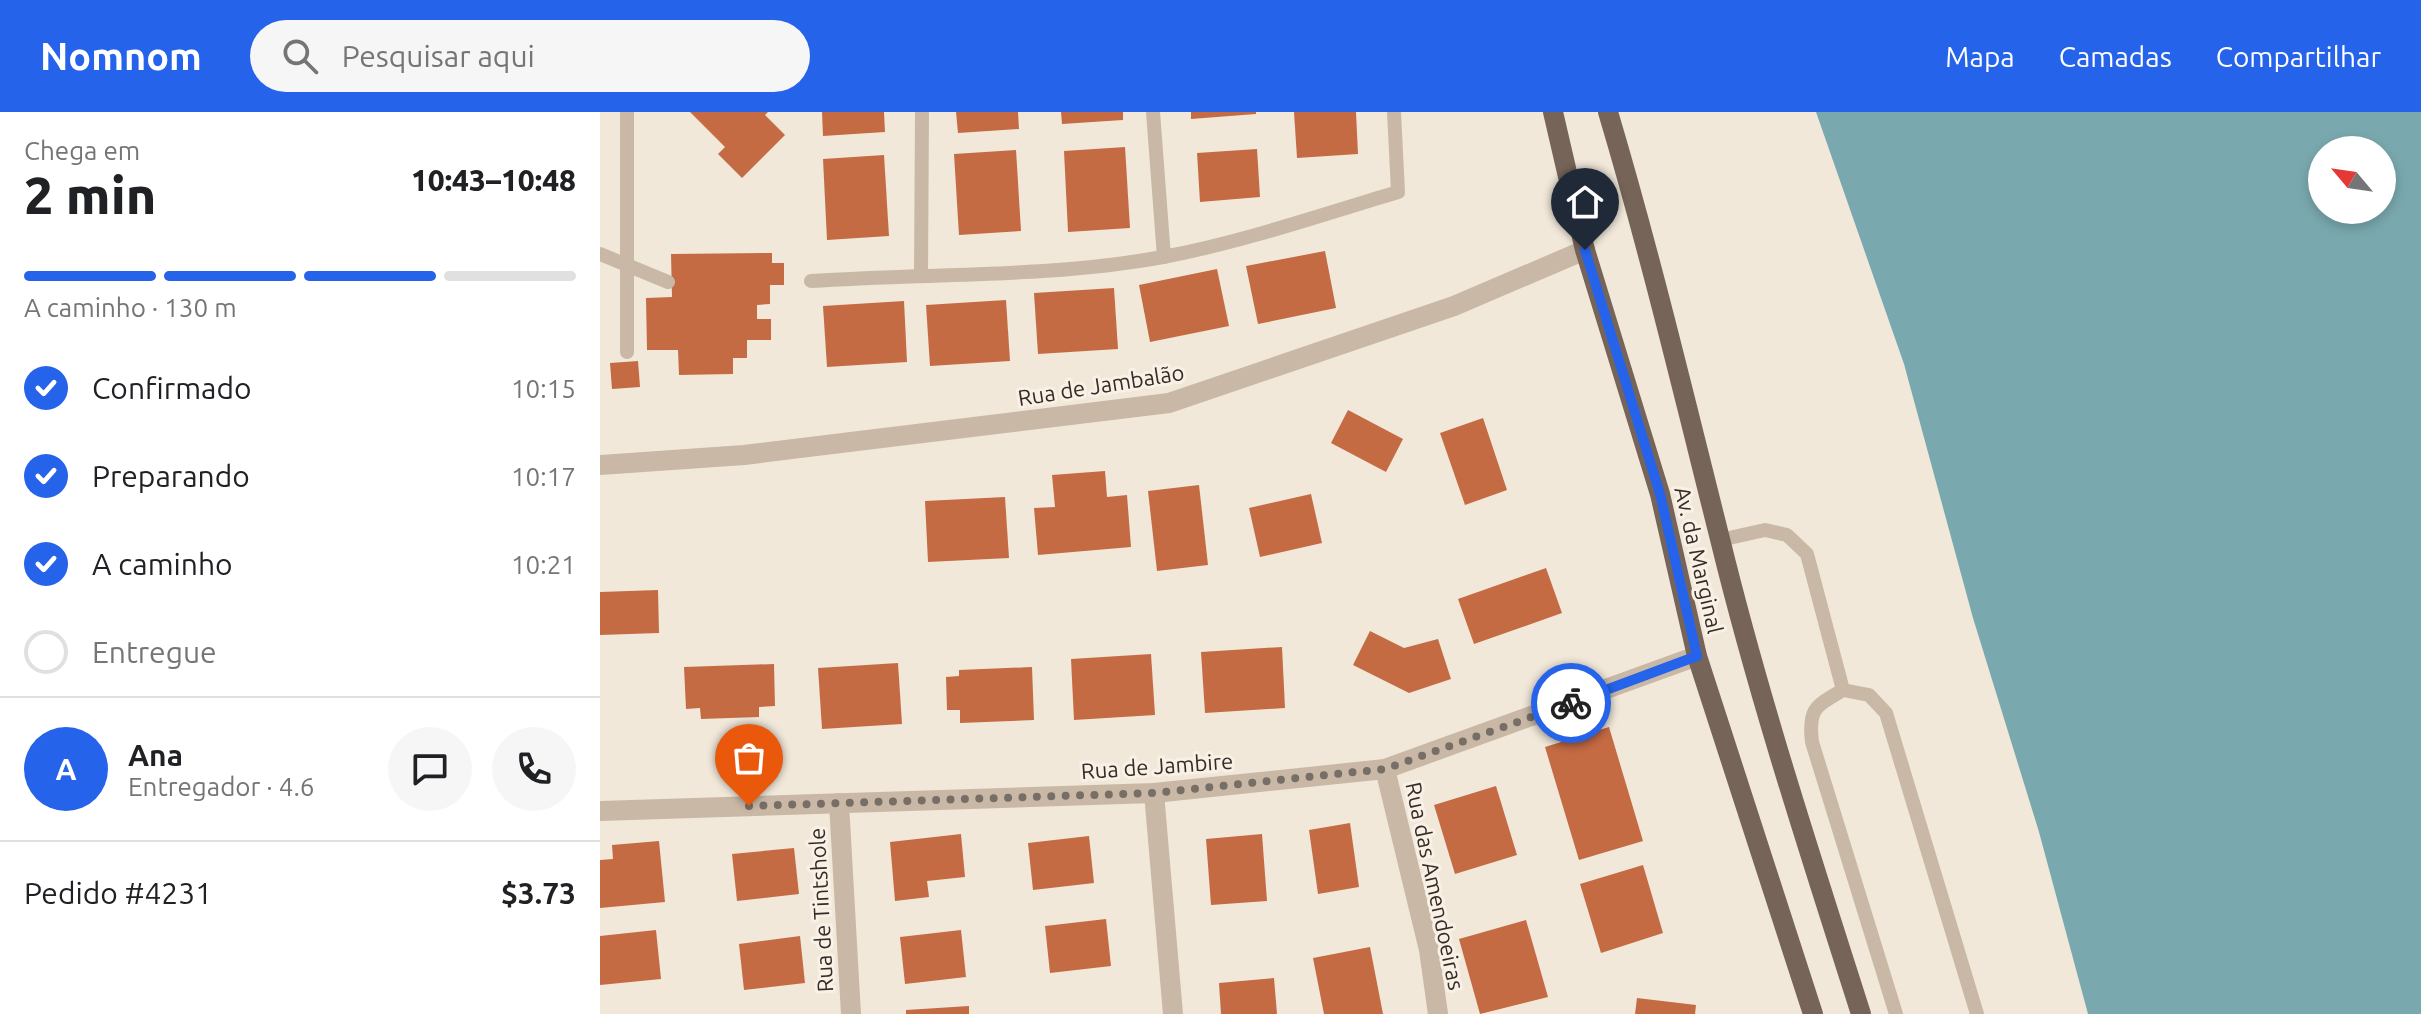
<!DOCTYPE html>
<html lang="pt">
<head>
<meta charset="utf-8">
<style>
  :root { --surface:#fff; --page:#f6f6f6; --text:#202124; --muted:#757577; --line:#e0e0e0; --accent:#2563eb }
  body { margin:0; font-family:Ubuntu,sans-serif; background:var(--page); color:var(--text); height:100vh; display:flex; flex-direction:column; font-size:30px; white-space:nowrap }
  * { box-sizing:border-box; margin:0 }
  p { font-size:26px; color:var(--muted) }
  .icon { flex:none; width:44px; height:44px; fill:none; stroke:currentColor; stroke-width:2; stroke-linecap:round; stroke-linejoin:round }
  .map { position:relative; flex:1; overflow:hidden }
  .panel { display:flex; flex-direction:column; background:var(--surface); width:600px }
  .panel>* { flex:none }
  .needle { width:52px; rotate:299deg }
  .fabs { position:absolute; left:1708px; top:24px; display:grid; gap:16px }
  .fabs a { display:grid; place-items:center; width:88px; height:88px; border-radius:50%; background:var(--surface); box-shadow:0 4px 12px #0003; font-size:40px }
  .pin { position:absolute; display:grid; place-items:center; width:68px; height:68px; color:#fff; margin:-82px -34px; border-radius:50% 50% 50% 0; rotate:-45deg; box-shadow:0 0 8px #0007 }
  .pin .icon { rotate:45deg }
  .courier { position:absolute; display:grid; place-items:center; width:80px; height:80px; margin:-40px; border:6px solid #2563eb; border-radius:50%; background:#fff; color:#222; box-shadow:0 2px 10px #0007 }
  .headline em { font-style:normal; font-weight:800 }
  .headline div { display:flex; flex-direction:column-reverse }
  .headline { display:flex; align-items:center; justify-content:space-between; height:136px; padding:0 24px }
  h1 { font-size:52px; font-weight:800; line-height:60px }
  .bar { display:grid; grid-template-columns:repeat(4,1fr); gap:12px 8px; align-content:center; height:96px; padding:0 24px }
  .bar i { height:10px; border-radius:6px; background:var(--line) }
  .bar .selected { background:var(--accent) }
  .bar p { grid-column:span 4 }
  .line { display:flex; align-items:center; gap:20px; padding:0 24px; border-top:2px solid var(--line) }
  .line div { flex:1 }
  .round { display:grid; place-items:center; flex:none; width:84px; height:84px; border-radius:42px; background:var(--page) }
  ol { padding:0 24px; list-style:none }
  li { display:flex; align-items:center; gap:24px; height:88px }
  li p { margin-inline-start:auto }
  li .icon { padding:8px; border-radius:50%; background:var(--accent); color:#fff; stroke-width:4 }
  li:last-child { color:var(--muted) }
  li i { width:44px; height:44px; border:4px solid var(--line); border-radius:50% }
  header { display:flex; align-items:center; gap:48px; box-sizing:border-box; height:112px; padding:0 40px; background:var(--accent); color:#fff }
  header strong { font-size:38px }
  nav { display:flex; gap:44px; margin-inline-start:auto; font-size:28px }
  .search { width:560px; height:72px; background:var(--page); display:flex; align-items:center; gap:20px; box-sizing:border-box; padding:0 28px; border-radius:44px; color:var(--muted); font-size:30px }
  main { display:flex; flex:1; min-height:0 }
  .map>svg:first-child { display:block }
  .water { fill:#79a9ae; fill-rule:evenodd }
  .building { fill:#c56b44 }
  .lines { fill:none; stroke-linecap:round; stroke-linejoin:round }
  .lane { stroke:#c9b8a6; stroke-width:14 }
  .street { stroke:#c9b8a6; stroke-width:20 }
  .primary { stroke:#776458; stroke-width:20 }
  .done { stroke:#776e66; stroke-width:8; stroke-dasharray:0 14.4 }
  .route { stroke:#2563eb; stroke-width:10 }
  .labels { text-anchor:middle; stroke-width:6; stroke-linejoin:round; paint-order:stroke }
  .street-label { font-size:22px; fill:#352c27; stroke:#f9f1e6 }
</style>
</head>
<body>
<header>
<strong>Nomnom</strong>
<div class="search"><svg class="icon" aria-label="search" viewBox="0 0 24 24"><circle cx="10" cy="10" r="6"/><path d="M15 15l6 6"/></svg>Pesquisar aqui</div>
<nav><a>Mapa</a><a>Camadas</a><a>Compartilhar</a></nav>
</header>
<main>
<section class="panel">
<div class="headline"><div><h1>2 min</h1><p>Chega em</p></div><em>10:43–10:48</em></div>
<div class="bar"><i class="selected"></i><i class="selected"></i><i class="selected"></i><i></i><p>A caminho · 130 m</p></div>
<ol>
<li><svg class="icon" aria-label="check" viewBox="0 0 24 24"><path d="M5 12l5 5 9-10"/></svg>Confirmado<p>10:15</p></li>
<li><svg class="icon" aria-label="check" viewBox="0 0 24 24"><path d="M5 12l5 5 9-10"/></svg>Preparando<p>10:17</p></li>
<li><svg class="icon" aria-label="check" viewBox="0 0 24 24"><path d="M5 12l5 5 9-10"/></svg>A caminho<p>10:21</p></li>
<li><i></i>Entregue</li>
</ol>
<div class="line" style="height:144px"><b class="round" style="background:var(--accent);color:#fff">A</b><div><b>Ana</b><p>Entregador · 4.6</p></div><a class="round"><svg class="icon" aria-label="chat" viewBox="0 0 24 24"><path d="M4 5h16v11H9l-5 4z"/></svg></a><a class="round"><svg class="icon" aria-label="phone" viewBox="0 0 24 24"><path d="M5 4h4l2 5-3 2q2 4 5 5l2-3 5 2v4C11 20 4 13 5 4z"/></svg></a></div>
<div class="line" style="height:104px"><div>Pedido #4231</div><b>$3.73</b></div>
</section>
<div class="map">
<svg width="1821" height="902" viewBox="0 0 1821 902">
  <rect width="100%" height="100%" fill="#f1e8da"/>
  <path class="water" d="M1216,0H1821V902H1488L1439,720L1373,506L1304,252ZM1722,38H1782V98H1722Z"/>
  <g class="building">
    <polygon points="90,0 168,0 165,3 185,23 142,66 118,42 125,35"/>
    <polygon points="222,0 284,0 285,20 223,24"/>
    <polygon points="356,0 418,0 419,17 358,21"/>
    <polygon points="461,0 523,0 523,8 462,12"/>
    <polygon points="591,0 656,0 656,2 591,7"/>
    <polygon points="694,0 756,0 758,42 697,46"/>
    <polygon points="525,35 530,116 468,120 464,39"/>
    <polygon points="657,37 660,85 600,90 597,41"/>
    <polygon points="416,38 421,119 359,123 354,42"/>
    <polygon points="284,43 289,124 227,128 223,47"/>
    <polygon points="725,139 736,196 658,212 646,154"/>
    <polygon points="172,141 172,151 184,151 184,173 170,173 170,192 157,193 157,207 171,207 171,228 147,228 147,246 133,246 133,262 79,263 78,238 47,238 46,186 72,185 71,142"/>
    <polygon points="617,157 629,214 550,230 539,173"/>
    <polygon points="514,176 518,237 438,242 434,181"/>
    <polygon points="406,188 410,249 330,254 326,193"/>
    <polygon points="304,189 307,250 227,255 223,194"/>
    <polygon points="38,249 40,275 12,277 10,251"/>
    <polygon points="748,298 803,327 786,360 731,331"/>
    <polygon points="883,306 907,378 865,393 840,321"/>
    <polygon points="505,359 507,385 527,383 531,435 438,443 434,396 455,395 452,363"/>
    <polygon points="599,373 608,453 557,459 548,379"/>
    <polygon points="711,382 722,431 660,445 649,396"/>
    <polygon points="405,385 409,446 328,450 325,389"/>
    <polygon points="946,456 962,501 874,532 858,487"/>
    <polygon points="58,478 59,521 0,523 0,480"/>
    <polygon points="770,519 804,536 838,527 851,567 809,581 753,553"/>
    <polygon points="682,535 685,596 605,601 601,540"/>
    <polygon points="551,542 555,603 474,608 471,547"/>
    <polygon points="298,551 302,612 222,617 218,556"/>
    <polygon points="174,552 175,594 159,595 159,605 101,607 100,596 86,597 84,555"/>
    <polygon points="432,555 434,608 360,611 360,598 347,598 346,565 359,564 359,558"/>
    <polygon points="1009,615 1043,729 979,748 945,635"/>
    <polygon points="896,674 917,743 855,762 834,693"/>
    <polygon points="750,711 759,775 718,782 709,718"/>
    <polygon points="361,722 365,765 327,769 329,785 295,789 290,730"/>
    <polygon points="662,722 667,789 611,793 606,727"/>
    <polygon points="489,724 494,771 433,778 428,731"/>
    <polygon points="59,729 65,790 0,796 0,748 13,747 12,733"/>
    <polygon points="194,736 199,782 137,789 132,742"/>
    <polygon points="1043,753 1063,821 1001,841 980,772"/>
    <polygon points="506,807 511,854 450,861 445,814"/>
    <polygon points="926,808 948,885 880,902 859,827"/>
    <polygon points="56,818 61,867 0,873 0,824"/>
    <polygon points="361,818 366,865 305,872 300,825"/>
    <polygon points="200,824 205,871 144,878 139,832"/>
    <polygon points="770,835 783,902 724,902 713,846"/>
    <polygon points="674,866 677,902 621,902 619,871"/>
    <polygon points="1037,886 1096,893 1095,902 1035,902"/>
    <polygon points="369,894 369,902 306,902 306,898"/>
  </g>
  <g class="lines">
    <g class="lane">
      <polyline points="27,0 27,240"/>
      <polyline points="553,0 564,145"/>
      <polyline points="0,142 68,170"/>
      <polyline points="321,162 322,0"/>
      <path d="M211,169C328,161 448,166 563,145C643,130 721,103 798,80L794,0"/>
      <polyline points="1120,428 1165,418 1187,423 1207,442 1243,578 1269,583 1286,601 1377,902"/>
      <path d="M1243,578C1216,594 1208,596 1212,630L1296,902"/>
    </g>
    <g class="street">
      <polyline points="0,353 144,343 569,291 854,194 985,138"/>
      <polyline points="785,657 829,838 838,902"/>
      <polyline points="554,681 573,902"/>
      <polyline points="239,691 251,902"/>
      <polyline points="0,699 554,681 785,657 1097,544"/>
    </g>
    <g class="primary">
      <polyline points="953,0 985,138 1060,382 1097,544 1213,902"/>
      <path d="M1008,0C1050,141 1084,284 1120,427C1159,587 1211,745 1261,902"/>
    </g>
  </g>
  <g class="lines">
    <polyline class="done" points="149,694 554,681 785,657 971,591"/>
    <polyline class="route" points="971,591 1097,544 1060,382 985,138"/>
  </g>
  <g class="labels">
    <g class="street-label">
      <text transform="translate(501 273) rotate(-9)" y="8">Rua de Jambalão</text>
      <text transform="translate(1099 448) rotate(77)" y="8">Av. da Marginal</text>
      <text transform="translate(557 654) rotate(-4)" y="8">Rua de Jambire</text>
      <text transform="translate(835 774) rotate(78)" y="8">Rua das Amendoeiras</text>
      <text transform="translate(221 798) rotate(-93)" y="8">Rua de Tintshole</text>
    </g>
  </g>
</svg>
<div class="fabs">
<a><svg class="needle" viewBox="-14 -14 28 28"><path d="M0-13l5 13h-10z" fill="#e53935"/><path d="M0 13l5-13h-10z" fill="#757577"/></svg></a>
</div>
<div class="pin" style="left:149px;top:694px;background:#ea580c"><svg class="icon" aria-label="bag" viewBox="0 0 24 24"><path d="M5 8h14l-1 12H6zM9 8a3 3 0 0 1 6 0"/></svg></div>
<div class="pin" style="left:985px;top:138px;background:#1f2937"><svg class="icon" aria-label="home" viewBox="0 0 24 24"><path d="M3 11l9-7 9 7M6 9v11h12V9"/></svg></div>
<div class="courier" style="left:971px;top:591px"><svg class="icon" aria-label="bike" viewBox="0 0 24 24"><circle cx="6" cy="16" r="4"/><circle cx="18" cy="16" r="4"/><path d="M6 16l4-8h5l3 8M10 8l3 8H6M13 5h3"/></svg></div>
</div>
</main>
</body>
</html>
